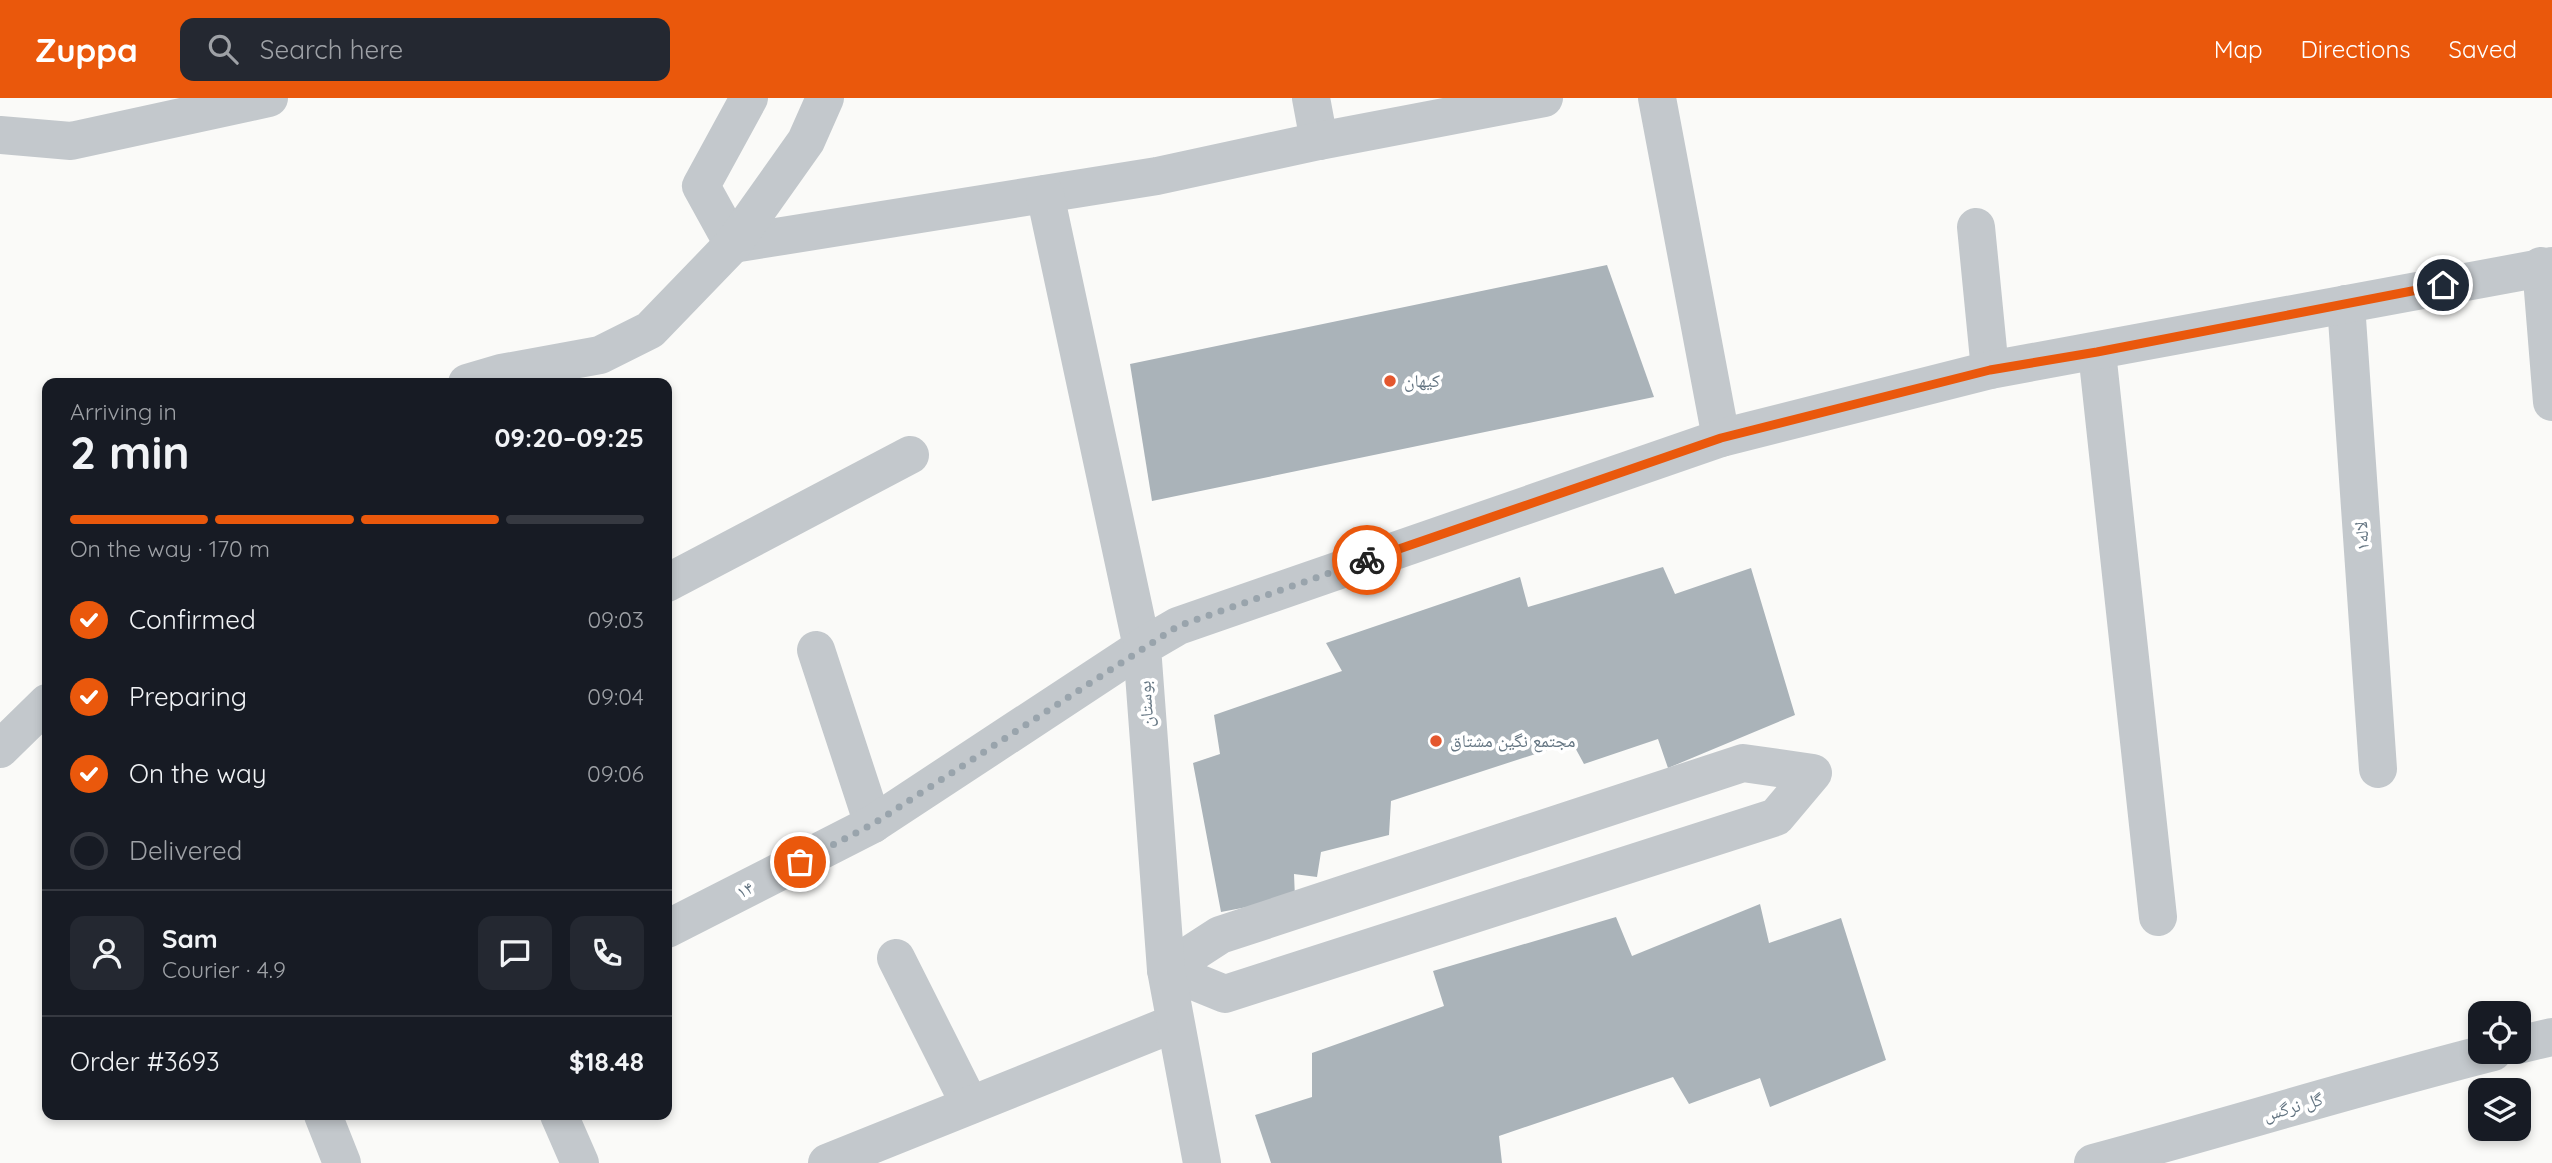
<!DOCTYPE html>
<html lang="en">
<head>
<meta charset="utf-8">
<style>
  :root { --surface:#171b24; --page:#242831; --text:#f1f3f6; --muted:#9ea1a6; --line:#363941; --accent:#ea580c }
  body { margin:0; font-family:Quicksand,"Noto Naskh Arabic",sans-serif; background:var(--page); color:var(--text); height:100vh; display:flex; flex-direction:column; font-size:26px; white-space:nowrap }
  * { box-sizing:border-box; margin:0 }
  p { font-size:23px; color:var(--muted) }
  .icon { flex:none; width:38px; height:38px; fill:none; stroke:currentColor; stroke-width:2; stroke-linecap:round; stroke-linejoin:round }
  .map { position:relative; flex:1; overflow:hidden }
  .details { position:absolute; left:42px; top:280px; width:630px; height:742px; display:flex; flex-direction:column; background:var(--surface); border-radius:14px; box-shadow:0 4px 10px #0003 }
  .details>* { flex:none }
  .controls { position:absolute; left:2468px; top:903px; display:grid; gap:14px }
  .controls a { display:grid; place-items:center; width:63px; height:63px; border-radius:14px; background:var(--surface); box-shadow:0 4px 10px #0003; font-size:35px }
  .pin { position:absolute; display:grid; place-items:center; width:60px; height:60px; color:#fff; margin:-30px; border:4px solid #fff; border-radius:50%; box-shadow:0 2px 7px #0007 }
  .courier { position:absolute; display:grid; place-items:center; width:70px; height:70px; margin:-35px; border:5px solid #ea580c; border-radius:50%; background:#fff; color:#222; box-shadow:0 2px 9px #0007 }
  .headline em { font-style:normal; font-weight:700 }
  .headline div { display:flex; flex-direction:column-reverse }
  .headline { display:flex; align-items:center; justify-content:space-between; height:119px; padding:0 28px }
  h1 { font-size:46px; font-weight:700; line-height:52px }
  .bar { display:grid; grid-template-columns:repeat(4,1fr); gap:10px 7px; align-content:center; height:84px; padding:0 28px }
  .bar i { height:9px; border-radius:5px; background:var(--line) }
  .bar .on { background:var(--accent) }
  .bar p { grid-column:span 4 }
  .line { display:flex; align-items:center; gap:18px; padding:0 28px; border-top:2px solid var(--line) }
  .line div { flex:1 }
  .round { display:grid; place-items:center; flex:none; width:74px; height:74px; border-radius:14px; background:var(--page) }
  ol { padding:0 28px; list-style:none }
  li { display:flex; align-items:center; gap:21px; height:77px }
  li p { margin-inline-start:auto }
  li .icon { padding:7px; border-radius:50%; background:var(--accent); color:#fff; stroke-width:4 }
  li:last-child { color:var(--muted) }
  li i { width:38px; height:38px; border:4px solid var(--line); border-radius:50% }
  header { display:flex; align-items:center; gap:42px; box-sizing:border-box; height:98px; padding:0 35px; background:var(--accent); color:#fff }
  header strong { font-size:33px }
  nav { display:flex; gap:38px; margin-inline-start:auto; font-size:24px }
  .search { width:490px; height:63px; background:var(--page); display:flex; align-items:center; gap:18px; box-sizing:border-box; padding:0 24px; border-radius:14px; color:var(--muted); font-size:26px }
  .map>svg:first-child { display:block }
  .building { fill:#aab3b9 }
  .lines { fill:none; stroke-linecap:round; stroke-linejoin:round }
  .street { stroke:#c3c8cc; stroke-width:38 }
  .done { stroke:#99a4ac; stroke-width:7; stroke-dasharray:0 12.6 }
  .route { stroke:#ea580c; stroke-width:9 }
  .poi-dot { fill:#e4572e; stroke:#fff; stroke-width:2.5 }
  .labels { text-anchor:middle; stroke-width:7; stroke-linejoin:round; paint-order:stroke }
  .poi-label { font-size:18px; fill:#657683; stroke:#fff; text-anchor:start }
  .street-label { font-size:18px; fill:#657683; stroke:#fff }
</style>
</head>
<body>
<header>
<strong>Zuppa</strong>
<div class="search"><svg class="icon" aria-label="search" viewBox="0 0 24 24"><circle cx="10" cy="10" r="6"/><path d="M15 15l6 6"/></svg>Search here</div>
<nav><a>Map</a><a>Directions</a><a>Saved</a></nav>
</header>
<div class="map">
<svg width="2552" height="1065" viewBox="0 0 2552 1065">
  <rect width="100%" height="100%" fill="#fafaf8"/>
  <g class="building">
    <polygon points="1607,167 1654,299 1152,403 1130,266"/>
    <polygon points="1663,469 1675,496 1751,470 1795,617 1668,670 1658,641 1584,666 1572,644 1391,703 1389,737 1321,754 1317,779 1294,776 1295,800 1221,814 1193,665 1220,656 1214,617 1342,573 1326,545 1520,479 1528,509"/>
    <polygon points="1760,806 1769,845 1841,820 1886,962 1770,1009 1760,980 1689,1006 1673,979 1499,1038 1502,1065 1271,1065 1255,1017 1312,999 1312,955 1444,908 1433,873 1616,819 1632,858"/>
  </g>
  <g class="lines">
    <g class="street">
      <polyline points="1311,0 1319,43"/>
      <polyline points="1657,0 1721,340"/>
      <polyline points="0,37 71,43 269,0"/>
      <polyline points="1976,129 1990,272"/>
      <polyline points="733,146 1157,78 1319,43 1544,0"/>
      <polyline points="733,146 701,88 749,0"/>
      <polyline points="2541,168 2552,304"/>
      <polyline points="2346,206 2378,671"/>
      <polyline points="2097,254 2158,819"/>
      <polyline points="467,285 501,275 600,257 650,232 733,146 806,43 825,0"/>
      <polyline points="667,485 910,357"/>
      <polyline points="816,552 873,726"/>
      <polyline points="0,651 47,605"/>
      <polygon points="1743,665 1813,675 1776,719 1225,896 1166,872 1220,837"/>
      <polyline points="667,831 873,726 1142,549 1045,96"/>
      <polyline points="896,860 970,1007"/>
      <polyline points="2518,947 2552,939"/>
      <polyline points="323,1017 342,1065"/>
      <polyline points="559,1017 580,1065"/>
      <polyline points="827,1065 1175,925"/>
      <polyline points="1202,1065 1166,872 1142,549 1178,528 1721,340 1990,272 2552,168"/>
      <path d="M2093,1065C2227,1029 2359,988 2493,954"/>
    </g>
  </g>
  <g class="lines">
    <polyline class="done" points="800,764 873,726 1178,528 1367,462"/>
    <polyline class="route" points="1367,462 1721,340 1990,272 2097,254 2443,187"/>
  </g>
  <g class="poi-dot">
    <circle cx="1390" cy="283" r="7"/>
    <circle cx="1436" cy="643" r="7"/>
  </g>
  <g class="labels">
    <g class="poi-label">
      <text x="1404" y="289">کیهان</text>
      <text x="1450" y="649">مجتمع نگین مشتاق</text>
    </g>
    <g class="street-label">
      <text transform="translate(2362 438) rotate(-94)" y="6">لاله۱</text>
      <text transform="translate(1146 606) rotate(-94)" y="6">بوستان</text>
      <text transform="translate(745 792) rotate(-27)" y="6">۱۴</text>
      <text transform="translate(2293 1009) rotate(-16)" y="6">گل نرگس</text>
    </g>
  </g>
</svg>
<div class="controls">
<a><svg class="icon" aria-label="locate" viewBox="0 0 24 24"><circle cx="12" cy="12" r="6"/><path d="M12 2v4M12 18v4M2 12h4M18 12h4"/></svg></a>
<a><svg class="icon" aria-label="layers" viewBox="0 0 24 24"><path d="M12 4l9 5-9 5-9-5zM3 14l9 5 9-5"/></svg></a>
</div>
<div class="pin" style="left:800px;top:764px;background:#ea580c"><svg class="icon" aria-label="bag" viewBox="0 0 24 24"><path d="M5 8h14l-1 12H6zM9 8a3 3 0 0 1 6 0"/></svg></div>
<div class="pin" style="left:2443px;top:187px;background:#1f2937"><svg class="icon" aria-label="home" viewBox="0 0 24 24"><path d="M3 11l9-7 9 7M6 9v11h12V9"/></svg></div>
<div class="courier" style="left:1367px;top:462px"><svg class="icon" aria-label="bike" viewBox="0 0 24 24"><circle cx="6" cy="16" r="4"/><circle cx="18" cy="16" r="4"/><path d="M6 16l4-8h5l3 8M10 8l3 8H6M13 5h3"/></svg></div>
<section class="details">
<div class="headline"><div><h1>2 min</h1><p>Arriving in</p></div><em>09:20–09:25</em></div>
<div class="bar"><i class="on"></i><i class="on"></i><i class="on"></i><i></i><p>On the way · 170 m</p></div>
<ol>
<li><svg class="icon" aria-label="check" viewBox="0 0 24 24"><path d="M5 12l5 5 9-10"/></svg>Confirmed<p>09:03</p></li>
<li><svg class="icon" aria-label="check" viewBox="0 0 24 24"><path d="M5 12l5 5 9-10"/></svg>Preparing<p>09:04</p></li>
<li><svg class="icon" aria-label="check" viewBox="0 0 24 24"><path d="M5 12l5 5 9-10"/></svg>On the way<p>09:06</p></li>
<li><i></i>Delivered</li>
</ol>
<div class="line" style="height:126px"><a class="round"><svg class="icon" aria-label="person" viewBox="0 0 24 24"><circle cx="12" cy="8" r="4"/><path d="M4 21q1-7 8-7t8 7"/></svg></a><div><b>Sam</b><p>Courier · 4.9</p></div><a class="round"><svg class="icon" aria-label="chat" viewBox="0 0 24 24"><path d="M4 5h16v11H9l-5 4z"/></svg></a><a class="round"><svg class="icon" aria-label="phone" viewBox="0 0 24 24"><path d="M5 4h4l2 5-3 2q2 4 5 5l2-3 5 2v4C11 20 4 13 5 4z"/></svg></a></div>
<div class="line" style="height:91px"><div>Order #3693</div><b>$18.48</b></div>
</section>
</div>
</body>
</html>
